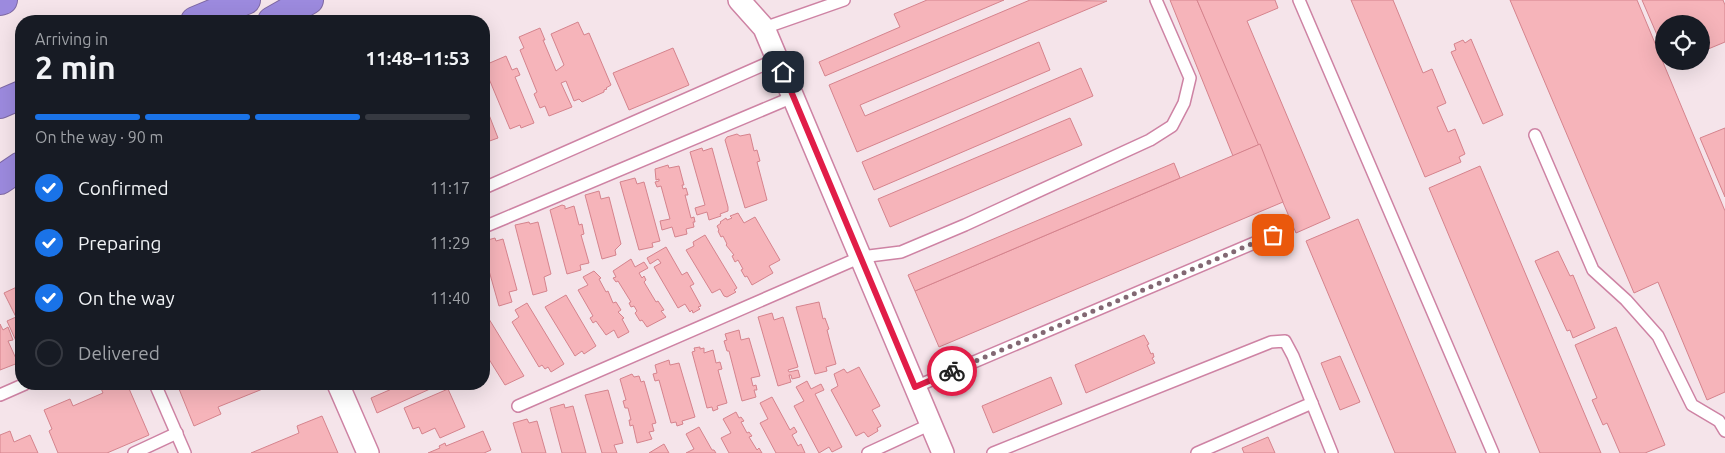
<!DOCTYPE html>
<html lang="en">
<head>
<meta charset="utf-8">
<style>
  :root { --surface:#171b24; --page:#20242c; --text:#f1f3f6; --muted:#9ea1a6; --line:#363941; --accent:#1a73e8 }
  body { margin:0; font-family:Ubuntu,sans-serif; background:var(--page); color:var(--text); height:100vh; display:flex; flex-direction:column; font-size:19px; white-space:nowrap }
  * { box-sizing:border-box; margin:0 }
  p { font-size:16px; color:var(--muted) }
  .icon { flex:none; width:28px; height:28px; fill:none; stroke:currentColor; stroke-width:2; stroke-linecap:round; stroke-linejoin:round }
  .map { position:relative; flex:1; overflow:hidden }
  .panel { position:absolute; left:15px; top:15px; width:475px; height:375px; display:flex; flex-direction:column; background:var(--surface); border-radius:20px; box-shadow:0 5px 20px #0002 }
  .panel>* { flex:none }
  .fabs { position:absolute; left:1655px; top:15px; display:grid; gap:10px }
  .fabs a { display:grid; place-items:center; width:55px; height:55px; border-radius:50%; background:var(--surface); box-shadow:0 5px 20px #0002; font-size:25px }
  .pin { position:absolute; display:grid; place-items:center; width:42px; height:42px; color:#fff; margin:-21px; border-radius:10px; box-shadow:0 2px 8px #0006 }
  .courier { position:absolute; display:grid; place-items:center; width:50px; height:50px; margin:-25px; border:4px solid #e11d48; border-radius:50%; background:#fff; color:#222; box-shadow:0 1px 6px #0007 }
  .headline em { font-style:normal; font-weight:700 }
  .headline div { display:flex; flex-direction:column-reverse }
  .headline { display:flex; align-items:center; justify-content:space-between; height:85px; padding:0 20px }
  h1 { font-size:32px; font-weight:700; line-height:38px }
  .bar { display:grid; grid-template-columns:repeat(4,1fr); gap:8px 5px; align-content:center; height:60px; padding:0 20px }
  .bar i { height:6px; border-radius:4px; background:var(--line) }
  .bar .selected { background:var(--accent) }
  .bar p { grid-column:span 4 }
  ol { padding:0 20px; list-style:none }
  li { display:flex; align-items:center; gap:15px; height:55px }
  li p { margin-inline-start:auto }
  li .icon { padding:5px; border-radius:50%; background:var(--accent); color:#fff; stroke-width:4 }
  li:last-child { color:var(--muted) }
  li i { width:28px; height:28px; border:2px solid var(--line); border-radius:50% }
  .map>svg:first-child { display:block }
  .building { fill:#f6b4ba; stroke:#d5838d }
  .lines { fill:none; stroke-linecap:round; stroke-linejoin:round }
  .service-casing { stroke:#ce83a4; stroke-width:14 }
  .minor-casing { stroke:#ce83a4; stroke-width:24 }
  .motorway-casing { stroke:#7d67a2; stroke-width:30 }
  .service { stroke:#fff; stroke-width:11 }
  .minor { stroke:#fff; stroke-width:21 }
  .motorway { stroke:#9c8ade; stroke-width:28 }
  .done { stroke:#826873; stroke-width:5; stroke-dasharray:0 9 }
  .route { stroke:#e11d48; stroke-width:6 }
</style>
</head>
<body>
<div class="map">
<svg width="1725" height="453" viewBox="0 0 1725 453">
  <rect width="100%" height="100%" fill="#f5e4ea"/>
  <g class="building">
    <polygon points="927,0 1004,0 825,76 819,62 900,27 894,14"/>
    <polygon points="1030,0 1107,1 860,105 865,116 1039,42 1050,70 857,152 829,85"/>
    <polygon points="1170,0 1197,0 1260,144 1233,156"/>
    <polygon points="1197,0 1275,0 1278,8 1247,21 1330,218 1296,233"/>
    <polygon points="1351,0 1393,0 1423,73 1432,69 1446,103 1437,107 1448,132 1455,129 1465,154 1459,157 1461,162 1425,177"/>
    <polygon points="1510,0 1637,0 1725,211 1725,392 1707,400 1658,282 1634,293"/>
    <polygon points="1642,0 1723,0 1725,5 1725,42 1701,52 1701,24 1664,24 1664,51"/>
    <polygon points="578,22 584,35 589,33 611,85 606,88 607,89 604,90 604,92 582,102 579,99 574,101 566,81 561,83 572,107 549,116 545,106 540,108 534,94 537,92 520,50 524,48 519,37 540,28 545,40 543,40 556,71 564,65 551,34"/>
    <polygon points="1471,39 1503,115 1483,124 1451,52 1456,50 1454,44 1463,40 1465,43"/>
    <polygon points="673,48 689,85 629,110 613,73"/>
    <polygon points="506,56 512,70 517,68 520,75 515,77 534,123 521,128 520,125 510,129 487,74 489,74 485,65"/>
    <polygon points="1081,68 1093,96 874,190 862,162"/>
    <polygon points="484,102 498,138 484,143"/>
    <polygon points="1070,118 1082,145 890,227 878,199"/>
    <polygon points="1725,128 1725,197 1700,138"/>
    <polygon points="737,134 740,136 750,134 754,151 757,150 760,161 757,162 767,200 745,208 725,140 727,137"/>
    <polygon points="1260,144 1283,202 939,347 915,291"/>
    <polygon points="702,148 703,151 712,148 728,207 728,211 720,214 721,216 709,220 707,212 697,215 695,208 705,205 690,152"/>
    <polygon points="1174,163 1180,178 915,291 908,275"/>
    <polygon points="668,165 669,168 679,166 684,185 682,185 683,189 686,188 688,195 685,195 691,218 694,217 695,222 693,222 694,227 686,229 687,234 675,237 672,227 662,230 660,221 670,219 661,186 657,187 655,182 659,181 659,179 656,180 655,169"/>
    <polygon points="1480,166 1601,453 1540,453 1429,188"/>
    <polygon points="635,178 637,184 644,182 660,241 652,243 653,247 639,250 620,182"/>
    <polygon points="599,191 601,199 609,197 621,244 615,250 616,255 602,259 585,195"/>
    <polygon points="562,205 565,206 565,209 574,206 579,225 582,224 584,234 581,235 589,263 580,265 581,270 567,274 550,210"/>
    <polygon points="738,213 744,223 755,217 780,260 769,266 773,273 752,285 747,276 745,277 741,270 743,269 738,260 735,262 732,256 734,255 726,245 727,244 723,236 721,237 718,231 719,230 717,226 721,223 720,222 726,218 727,220 732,218 730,216"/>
    <polygon points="1358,219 1456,453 1395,453 1306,241"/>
    <polygon points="529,222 530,224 538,222 551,274 544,277 547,291 533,295 515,225"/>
    <polygon points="705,235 737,288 734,290 736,292 727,297 724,296 720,289 712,293 686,250 694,246 693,242"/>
    <polygon points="495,238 496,241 503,239 517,290 509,292 512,302 499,306 484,253 484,241"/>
    <polygon points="666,247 682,275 687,272 694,284 690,286 701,306 698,307 700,309 693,313 692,310 690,312 685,304 678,308 654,267 661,263 658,259 650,264 647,258"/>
    <polygon points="1558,251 1570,276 1573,275 1595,328 1573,338 1570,330 1567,331 1535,261"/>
    <polygon points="631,259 635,267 644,262 648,268 639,273 642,278 644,276 646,280 644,282 656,302 658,301 664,310 661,311 666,317 647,327 642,320 640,321 635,313 637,311 634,306 631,307 629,303 631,302 618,281 616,282 613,278 616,277 613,271"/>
    <polygon points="594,271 601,278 599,279 606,292 608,291 613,303 616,302 621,310 618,312 624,318 622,319 629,332 618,338 614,330 606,335 596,321 593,323 590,318 593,316 578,290 588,285 583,277"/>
    <polygon points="21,285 21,352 7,321 16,317 4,293"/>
    <polygon points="566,295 596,346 584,354 582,351 575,356 545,307"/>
    <polygon points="819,302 823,319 825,318 829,329 827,330 836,364 826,367 827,371 815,374 796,307"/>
    <polygon points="527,303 564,364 551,372 548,367 545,369 542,365 539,367 512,322 519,317 515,310"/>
    <polygon points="772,313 774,320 783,317 798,367 788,370 789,372 798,370 800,377 792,379 791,375 789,375 791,382 778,386 758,317"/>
    <polygon points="489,319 524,376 505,385 487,356 484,358 484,322"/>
    <polygon points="0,324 3,330 8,327 13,340 8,341 18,363 0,370"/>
    <polygon points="1616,327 1665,445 1645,453 1620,453 1607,423 1603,425 1592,400 1597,398 1575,345"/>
    <polygon points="739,330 741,340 749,338 760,376 751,378 753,386 756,385 757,390 754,390 756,397 742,401 729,351 727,351 724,341 727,340 725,334"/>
    <polygon points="1144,335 1149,344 1147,345 1151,354 1153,353 1154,357 1152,358 1155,363 1086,393 1075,365"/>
    <polygon points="700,347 700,349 704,348 704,353 713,350 716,363 720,362 722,369 718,370 727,403 717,406 718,409 713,411 712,407 707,408 692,352 695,351 694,348"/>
    <polygon points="1340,356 1360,402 1340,410 1321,363"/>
    <polygon points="669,360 670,365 679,363 695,417 682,421 683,424 677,426 676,422 671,423 659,380 655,381 653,374 657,373 655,365"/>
    <polygon points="859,367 880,406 872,410 881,426 877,428 878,431 868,437 864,432 856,436 831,390 838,386 834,374 844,369 847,373"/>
    <polygon points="632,374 634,377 639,376 641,382 644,381 656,423 652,424 654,431 649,432 652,439 637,443 633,425 630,426 629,420 631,420 628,408 625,408 623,401 626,400 620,379"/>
    <polygon points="1051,377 1062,404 993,433 982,406"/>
    <polygon points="807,381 811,389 821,384 824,390 815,394 842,447 832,452 829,447 819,453 794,406 804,401 796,387"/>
    <polygon points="107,384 127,384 149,435 107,453 58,453 49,431 52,429 44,410 70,399 73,406 103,393 100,386"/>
    <polygon points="177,384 275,384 218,407 221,414 194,426"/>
    <polygon points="393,384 441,384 377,413 371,398 394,388"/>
    <polygon points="448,389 465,427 440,438 435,428 422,434 419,427 413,429 404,408"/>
    <polygon points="608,390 623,443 614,445 617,453 602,453 585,395"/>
    <polygon points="772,397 790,430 794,427 797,432 792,435 798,446 801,444 805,453 776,453 760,423 768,419 760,403"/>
    <polygon points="564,404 565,408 573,406 586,453 562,453 550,408"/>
    <polygon points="736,412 739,418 741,417 744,421 741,422 747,433 749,432 752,436 749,437 757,450 759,448 762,453 729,453 721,438 731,433 723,419"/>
    <polygon points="322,416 338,453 251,453 299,433 297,426"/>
    <polygon points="527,419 529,423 537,421 546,453 522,453 513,423"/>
    <polygon points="699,427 712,450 714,450 716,453 686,453 694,449 686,434"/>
    <polygon points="10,431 14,442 30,435 38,453 0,453 0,435"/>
    <polygon points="483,431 491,450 484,453 428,453 440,448 439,446 445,443 446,446"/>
    <polygon points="1268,437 1275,453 1244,453 1242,448"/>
    <polygon points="664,444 669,453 649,453"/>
  </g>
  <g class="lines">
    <g class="service-casing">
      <g id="service">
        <polyline points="1299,0 1493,453"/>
        <polyline points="764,28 844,0"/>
        <polyline points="1535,135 1593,270 1626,300 1658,336 1692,405 1719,421 1725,431"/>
        <polyline points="484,188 777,59"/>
        <polyline points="484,227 793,97"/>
        <polyline points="155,384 185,453"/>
        <polyline points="915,387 1273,235"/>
        <polyline points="0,395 25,384"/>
        <polyline points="518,406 861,257 901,252 965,225 1150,140 1172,126 1184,103 1190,78 1156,0"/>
        <polyline points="134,453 177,433"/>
        <polyline points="868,453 931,424"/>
        <polyline points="993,453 1271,342 1285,341 1293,356 1332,453"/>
        <polyline points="1197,453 1312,403"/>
      </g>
    </g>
    <g class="minor-casing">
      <g id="minor">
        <polyline points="739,0 764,28 943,453"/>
        <polyline points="338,384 368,453"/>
      </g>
    </g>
    <g class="motorway-casing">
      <g id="motorway">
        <polyline points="0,1 3,0"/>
        <polyline points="195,21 246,0"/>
        <polyline points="272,21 309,0"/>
        <polyline points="0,104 21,95"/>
        <polyline points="0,180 21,166"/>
      </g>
    </g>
    <use href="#service" class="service"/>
    <use href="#minor" class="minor"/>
    <use href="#motorway" class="motorway"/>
  </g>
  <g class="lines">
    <polyline class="done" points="952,371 1273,235"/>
    <polyline class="route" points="783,72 915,387 952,371"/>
  </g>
</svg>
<div class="fabs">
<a><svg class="icon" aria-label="locate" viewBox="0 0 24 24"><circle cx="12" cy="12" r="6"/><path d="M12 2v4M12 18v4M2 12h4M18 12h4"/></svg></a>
</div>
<div class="pin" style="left:1273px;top:235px;background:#ea580c"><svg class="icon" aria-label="bag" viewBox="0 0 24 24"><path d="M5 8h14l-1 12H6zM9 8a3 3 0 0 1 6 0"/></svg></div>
<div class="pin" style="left:783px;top:72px;background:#1f2937"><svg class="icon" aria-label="home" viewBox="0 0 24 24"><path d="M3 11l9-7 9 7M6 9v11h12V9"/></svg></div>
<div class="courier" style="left:952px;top:371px"><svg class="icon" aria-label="bike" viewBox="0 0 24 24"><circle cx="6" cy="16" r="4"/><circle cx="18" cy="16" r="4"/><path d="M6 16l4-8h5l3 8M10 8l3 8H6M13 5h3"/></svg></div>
<section class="panel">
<div class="headline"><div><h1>2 min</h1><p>Arriving in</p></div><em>11:48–11:53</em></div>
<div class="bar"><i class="selected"></i><i class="selected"></i><i class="selected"></i><i></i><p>On the way · 90 m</p></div>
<ol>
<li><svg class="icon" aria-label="check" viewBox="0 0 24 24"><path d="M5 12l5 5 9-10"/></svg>Confirmed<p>11:17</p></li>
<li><svg class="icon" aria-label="check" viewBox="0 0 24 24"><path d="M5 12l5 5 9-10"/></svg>Preparing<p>11:29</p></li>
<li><svg class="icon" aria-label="check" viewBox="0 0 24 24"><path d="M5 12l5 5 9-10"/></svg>On the way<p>11:40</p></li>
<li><i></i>Delivered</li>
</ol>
</section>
</div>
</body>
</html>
